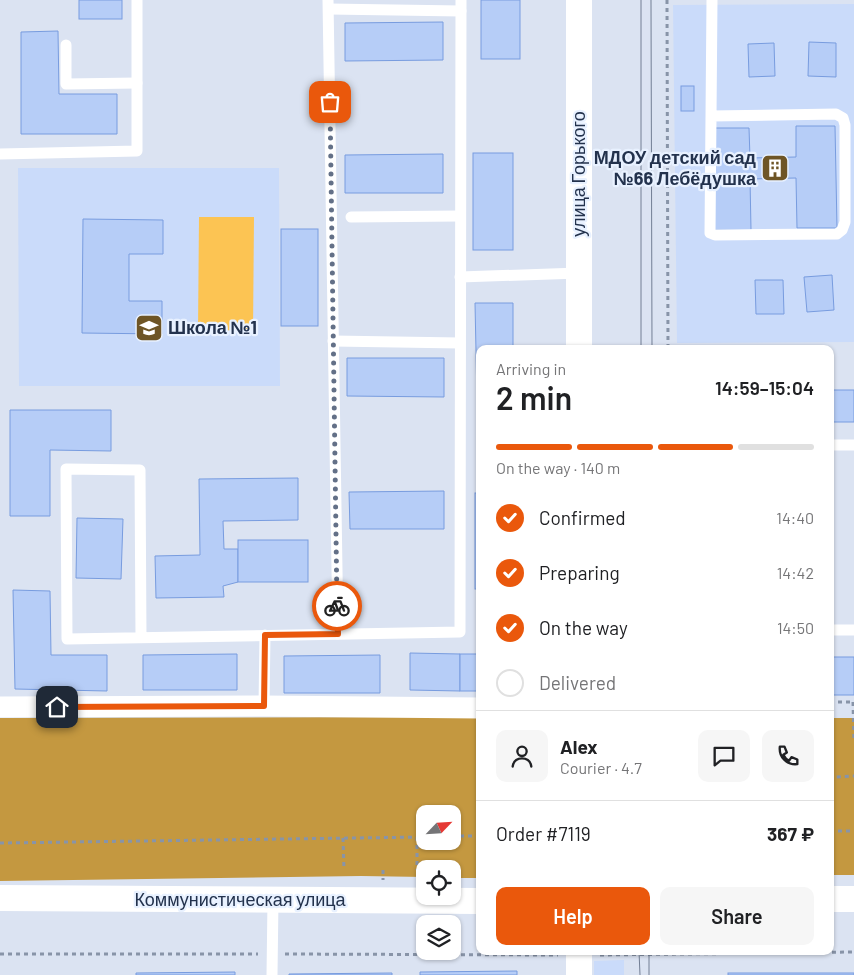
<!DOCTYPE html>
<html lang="en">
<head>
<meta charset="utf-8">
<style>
  :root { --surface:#fff; --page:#f6f6f6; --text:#202124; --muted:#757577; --line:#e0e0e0; --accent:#ea580c }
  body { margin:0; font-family:Barlow,sans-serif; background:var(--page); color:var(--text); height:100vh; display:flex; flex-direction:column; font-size:19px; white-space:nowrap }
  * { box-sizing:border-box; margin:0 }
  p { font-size:16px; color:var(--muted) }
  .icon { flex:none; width:28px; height:28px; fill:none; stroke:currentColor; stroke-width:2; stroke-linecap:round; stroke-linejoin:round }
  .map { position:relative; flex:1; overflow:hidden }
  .details { position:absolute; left:476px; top:345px; width:358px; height:610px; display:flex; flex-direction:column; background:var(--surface); border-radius:10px; box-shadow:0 1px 4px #0004 }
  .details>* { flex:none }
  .needle { width:32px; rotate:65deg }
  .controls { position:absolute; left:416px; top:805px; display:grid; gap:10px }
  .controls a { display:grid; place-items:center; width:45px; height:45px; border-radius:10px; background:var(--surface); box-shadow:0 1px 4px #0004; font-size:25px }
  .pin { position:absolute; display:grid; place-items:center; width:42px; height:42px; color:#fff; margin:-21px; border-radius:10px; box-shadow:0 2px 8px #0006 }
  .courier { position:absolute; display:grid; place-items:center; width:50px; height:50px; margin:-25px; border:4px solid #ea580c; border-radius:50%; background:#fff; color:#222; box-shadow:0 1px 6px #0007 }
  .headline em { font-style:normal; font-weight:600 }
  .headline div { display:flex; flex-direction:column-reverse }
  .headline { display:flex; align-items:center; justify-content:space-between; height:85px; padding:0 20px }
  h1 { font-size:32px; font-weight:600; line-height:38px }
  .bar { display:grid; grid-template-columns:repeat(4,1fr); gap:8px 5px; align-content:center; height:60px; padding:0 20px }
  .bar i { height:6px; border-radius:4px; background:var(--line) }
  .bar .current { background:var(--accent) }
  .bar p { grid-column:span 4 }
  .line { display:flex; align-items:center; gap:12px; padding:0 20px; border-top:1px solid var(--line) }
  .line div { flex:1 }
  .round { display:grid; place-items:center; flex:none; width:52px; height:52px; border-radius:10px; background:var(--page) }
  ol { padding:0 20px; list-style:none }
  li { display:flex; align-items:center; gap:15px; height:55px }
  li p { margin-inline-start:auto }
  li .icon { padding:5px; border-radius:50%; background:var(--accent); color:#fff; stroke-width:4 }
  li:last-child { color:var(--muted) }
  li i { width:28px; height:28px; border:2px solid var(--line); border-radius:50% }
  .cta { display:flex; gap:10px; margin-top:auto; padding:10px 20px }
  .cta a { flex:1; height:58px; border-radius:10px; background:var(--accent); color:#fff; font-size:20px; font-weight:600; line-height:58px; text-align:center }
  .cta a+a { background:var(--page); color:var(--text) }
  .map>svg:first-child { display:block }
  .built { fill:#cadbfa }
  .green { fill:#fcc453 }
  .forest { fill:#c49840; fill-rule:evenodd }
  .building { fill:#b6cdf7; stroke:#789cdf }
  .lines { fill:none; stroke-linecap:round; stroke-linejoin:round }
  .path { stroke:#8894a8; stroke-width:3; stroke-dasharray:4 4; stroke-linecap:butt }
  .service { stroke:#fff; stroke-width:11 }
  .minor { stroke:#fff; stroke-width:21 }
  .tertiary { stroke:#fff; stroke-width:26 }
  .tram { stroke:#727e94; stroke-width:1 }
  .done { stroke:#637087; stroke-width:5; stroke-dasharray:0 9 }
  .route { stroke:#ea580c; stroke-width:6 }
  .labels { text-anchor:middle; stroke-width:4.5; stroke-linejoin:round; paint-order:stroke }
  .poi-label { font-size:18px; font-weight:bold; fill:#23324d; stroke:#e8f1ff; text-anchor:end }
  .street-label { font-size:18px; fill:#23324d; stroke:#e8f1ff }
</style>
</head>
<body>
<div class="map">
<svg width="854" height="975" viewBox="0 0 854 975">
  <rect width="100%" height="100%" fill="#dbe3f2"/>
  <g class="built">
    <polygon points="854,4 854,342 677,343 673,5"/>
    <polygon points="18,168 279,168 280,386 19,386"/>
    <polygon points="624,960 624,975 594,975 594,961"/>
  </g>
  <polygon class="green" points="199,217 254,217 253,331 198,330"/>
  <g class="forest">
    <path d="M480,717V878H453L452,869H425V877L361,876L0,881V718ZM425,814H452V841H425Z"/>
    <rect x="830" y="718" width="24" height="157"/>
  </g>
  <g class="building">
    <rect x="79" y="0" width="43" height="19"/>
    <rect x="481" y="0" width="39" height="59"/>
    <polygon points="443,22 443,60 345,61 345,23"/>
    <polygon points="58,31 59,94 117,94 117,134 21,134 21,32"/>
    <polygon points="809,42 836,43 836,77 808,76"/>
    <polygon points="774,43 775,76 749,77 748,44"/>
    <rect x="681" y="86" width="13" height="25"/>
    <polygon points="796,126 835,126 837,228 797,228 796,178 750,179 751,230 714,230 713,128 749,128 750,158 796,157"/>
    <rect x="473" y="153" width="40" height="97"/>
    <polygon points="443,154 443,193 345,193 345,155"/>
    <polygon points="83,219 163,220 163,254 129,254 129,301 162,301 162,334 82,333"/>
    <rect x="281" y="229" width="37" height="97"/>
    <polygon points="832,275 834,310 807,312 804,277"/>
    <polygon points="755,280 783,280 784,314 756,314"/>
    <polygon points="475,303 513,303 513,349 480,349 480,400 477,400"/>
    <polygon points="347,358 444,358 444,397 347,396"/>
    <rect x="830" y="390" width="24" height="32"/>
    <polygon points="10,410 111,410 111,451 50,450 50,516 10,516"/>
    <polygon points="298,478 298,520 223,521 224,549 238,549 238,582 223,586 224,597 156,598 155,556 200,555 199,479"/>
    <polygon points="444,491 444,529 350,529 349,492"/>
    <rect x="475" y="493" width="5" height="96"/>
    <polygon points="77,518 123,519 121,579 76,578"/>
    <rect x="238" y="540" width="70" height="42"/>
    <polygon points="13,590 50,591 51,655 107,655 107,691 15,689"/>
    <polygon points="410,653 460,654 460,691 410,690"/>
    <polygon points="237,654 237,690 143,690 143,655"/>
    <rect x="460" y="654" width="20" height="37"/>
    <polygon points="380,655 380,693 284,693 284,656"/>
    <rect x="830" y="657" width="24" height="38"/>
    <polygon points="517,971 517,975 420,975 420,972"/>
    <polygon points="235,972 235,975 136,975 136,973"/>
    <polygon points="392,973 392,975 289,975 289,974"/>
    <rect x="728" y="973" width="126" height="2"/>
  </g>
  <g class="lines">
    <g class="path">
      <polyline points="667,0 668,349"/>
      <polyline points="830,702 854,702"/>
      <polyline points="853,702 854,742"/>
      <polyline points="830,781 836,777 854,776"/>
      <polyline points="830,831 854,831"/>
      <polyline points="452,836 480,836"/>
      <polyline points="417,837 417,870"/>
      <polyline points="343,838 344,870"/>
      <polyline points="0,843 425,837"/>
      <polyline points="383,870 383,880"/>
      <polyline points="0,954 258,954"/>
      <polyline points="285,954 558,955"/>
      <polyline points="600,955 854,952"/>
    </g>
    <g class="service">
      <polyline points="328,0 338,634"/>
      <polyline points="329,9 461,11"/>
      <polyline points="66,45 66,84 137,83"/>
      <polyline points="711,116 836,114 843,118 845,125 845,222 842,230 837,234 715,235 710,233 712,0"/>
      <polyline points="0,154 137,151 137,0"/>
      <polyline points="351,217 460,216"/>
      <polyline points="460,277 579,273"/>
      <polyline points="333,341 460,343"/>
      <polyline points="830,445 854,445"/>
      <polyline points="830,630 854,630"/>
      <polyline points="141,637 140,470 66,469 67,639 460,632 461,0"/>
      <polyline points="264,706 265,635"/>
      <polyline points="272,975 273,900"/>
    </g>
    <polyline class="minor" points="0,707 264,706 480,708"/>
    <g class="tertiary">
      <polyline points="579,349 579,0"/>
      <polyline points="0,898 480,901"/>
      <polyline points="830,899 854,899"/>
      <polyline points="579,975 579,951"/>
    </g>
    <g class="tram">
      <polyline points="651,0 652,349"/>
      <polyline points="641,349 641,0"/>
      <polyline points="639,951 640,975"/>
      <polyline points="649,951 649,975"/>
    </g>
  </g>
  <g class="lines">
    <polyline class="done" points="330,102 337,606"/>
    <polyline class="route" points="57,707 264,706 265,635 338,634 337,606"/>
  </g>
  <defs>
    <g id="building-square" transform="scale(1.4375)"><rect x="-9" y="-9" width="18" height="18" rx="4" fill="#6e5526" stroke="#e8f1ff"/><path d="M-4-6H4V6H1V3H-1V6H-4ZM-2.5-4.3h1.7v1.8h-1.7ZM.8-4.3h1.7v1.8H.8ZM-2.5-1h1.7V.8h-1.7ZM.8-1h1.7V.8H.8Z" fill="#fff"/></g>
    <g id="school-square" transform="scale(1.4375)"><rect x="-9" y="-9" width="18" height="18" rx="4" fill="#6e5526" stroke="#e8f1ff"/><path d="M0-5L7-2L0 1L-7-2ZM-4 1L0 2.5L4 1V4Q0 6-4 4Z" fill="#fff"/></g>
  </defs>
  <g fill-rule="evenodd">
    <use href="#building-square" x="775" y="168"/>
    <use href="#school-square" x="149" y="328"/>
  </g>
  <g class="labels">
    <g class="poi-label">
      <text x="756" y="164">МДОУ детский сад<tspan x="756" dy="21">№66 Лебёдушка</tspan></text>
      <text x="168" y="334" text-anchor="start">Школа №1</text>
    </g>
    <g class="street-label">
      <text transform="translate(579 174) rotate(-90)" y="6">улица Горького</text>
      <text x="240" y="906">Коммунистическая улица</text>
    </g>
  </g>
</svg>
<div class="controls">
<a><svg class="needle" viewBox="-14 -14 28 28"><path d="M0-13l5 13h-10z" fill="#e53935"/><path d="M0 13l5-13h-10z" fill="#757577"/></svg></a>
<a><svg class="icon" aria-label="locate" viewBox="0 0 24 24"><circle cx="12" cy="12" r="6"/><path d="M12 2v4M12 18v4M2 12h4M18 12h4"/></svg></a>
<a><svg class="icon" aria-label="layers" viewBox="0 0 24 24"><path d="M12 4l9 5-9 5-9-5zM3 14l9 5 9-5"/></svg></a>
</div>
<div class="pin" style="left:330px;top:102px;background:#ea580c"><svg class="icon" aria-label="bag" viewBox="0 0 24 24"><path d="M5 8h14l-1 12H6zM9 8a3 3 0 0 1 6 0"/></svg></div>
<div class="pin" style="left:57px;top:707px;background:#1f2937"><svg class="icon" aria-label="home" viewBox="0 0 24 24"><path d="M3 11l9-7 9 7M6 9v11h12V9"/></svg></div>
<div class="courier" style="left:337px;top:606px"><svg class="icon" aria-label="bike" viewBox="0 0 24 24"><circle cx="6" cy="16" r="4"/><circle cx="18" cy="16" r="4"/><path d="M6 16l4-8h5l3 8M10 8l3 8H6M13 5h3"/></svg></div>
<section class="details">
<div class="headline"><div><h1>2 min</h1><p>Arriving in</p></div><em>14:59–15:04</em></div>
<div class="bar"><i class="current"></i><i class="current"></i><i class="current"></i><i></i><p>On the way · 140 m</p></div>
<ol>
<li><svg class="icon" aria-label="check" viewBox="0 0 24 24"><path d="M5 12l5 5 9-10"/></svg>Confirmed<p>14:40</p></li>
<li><svg class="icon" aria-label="check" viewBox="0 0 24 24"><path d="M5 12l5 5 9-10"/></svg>Preparing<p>14:42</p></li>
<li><svg class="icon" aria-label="check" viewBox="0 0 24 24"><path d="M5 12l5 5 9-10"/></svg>On the way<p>14:50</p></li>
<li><i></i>Delivered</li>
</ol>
<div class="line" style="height:90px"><a class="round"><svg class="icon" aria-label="person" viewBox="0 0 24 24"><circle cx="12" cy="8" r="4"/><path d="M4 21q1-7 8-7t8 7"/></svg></a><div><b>Alex</b><p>Courier · 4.7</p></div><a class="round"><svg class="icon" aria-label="chat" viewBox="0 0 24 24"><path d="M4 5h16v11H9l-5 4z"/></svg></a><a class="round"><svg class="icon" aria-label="phone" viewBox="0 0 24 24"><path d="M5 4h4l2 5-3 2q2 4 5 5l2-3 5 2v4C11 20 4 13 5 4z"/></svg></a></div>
<div class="line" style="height:65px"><div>Order #7119</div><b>367 ₽</b></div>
<div class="cta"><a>Help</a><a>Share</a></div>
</section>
</div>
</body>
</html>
